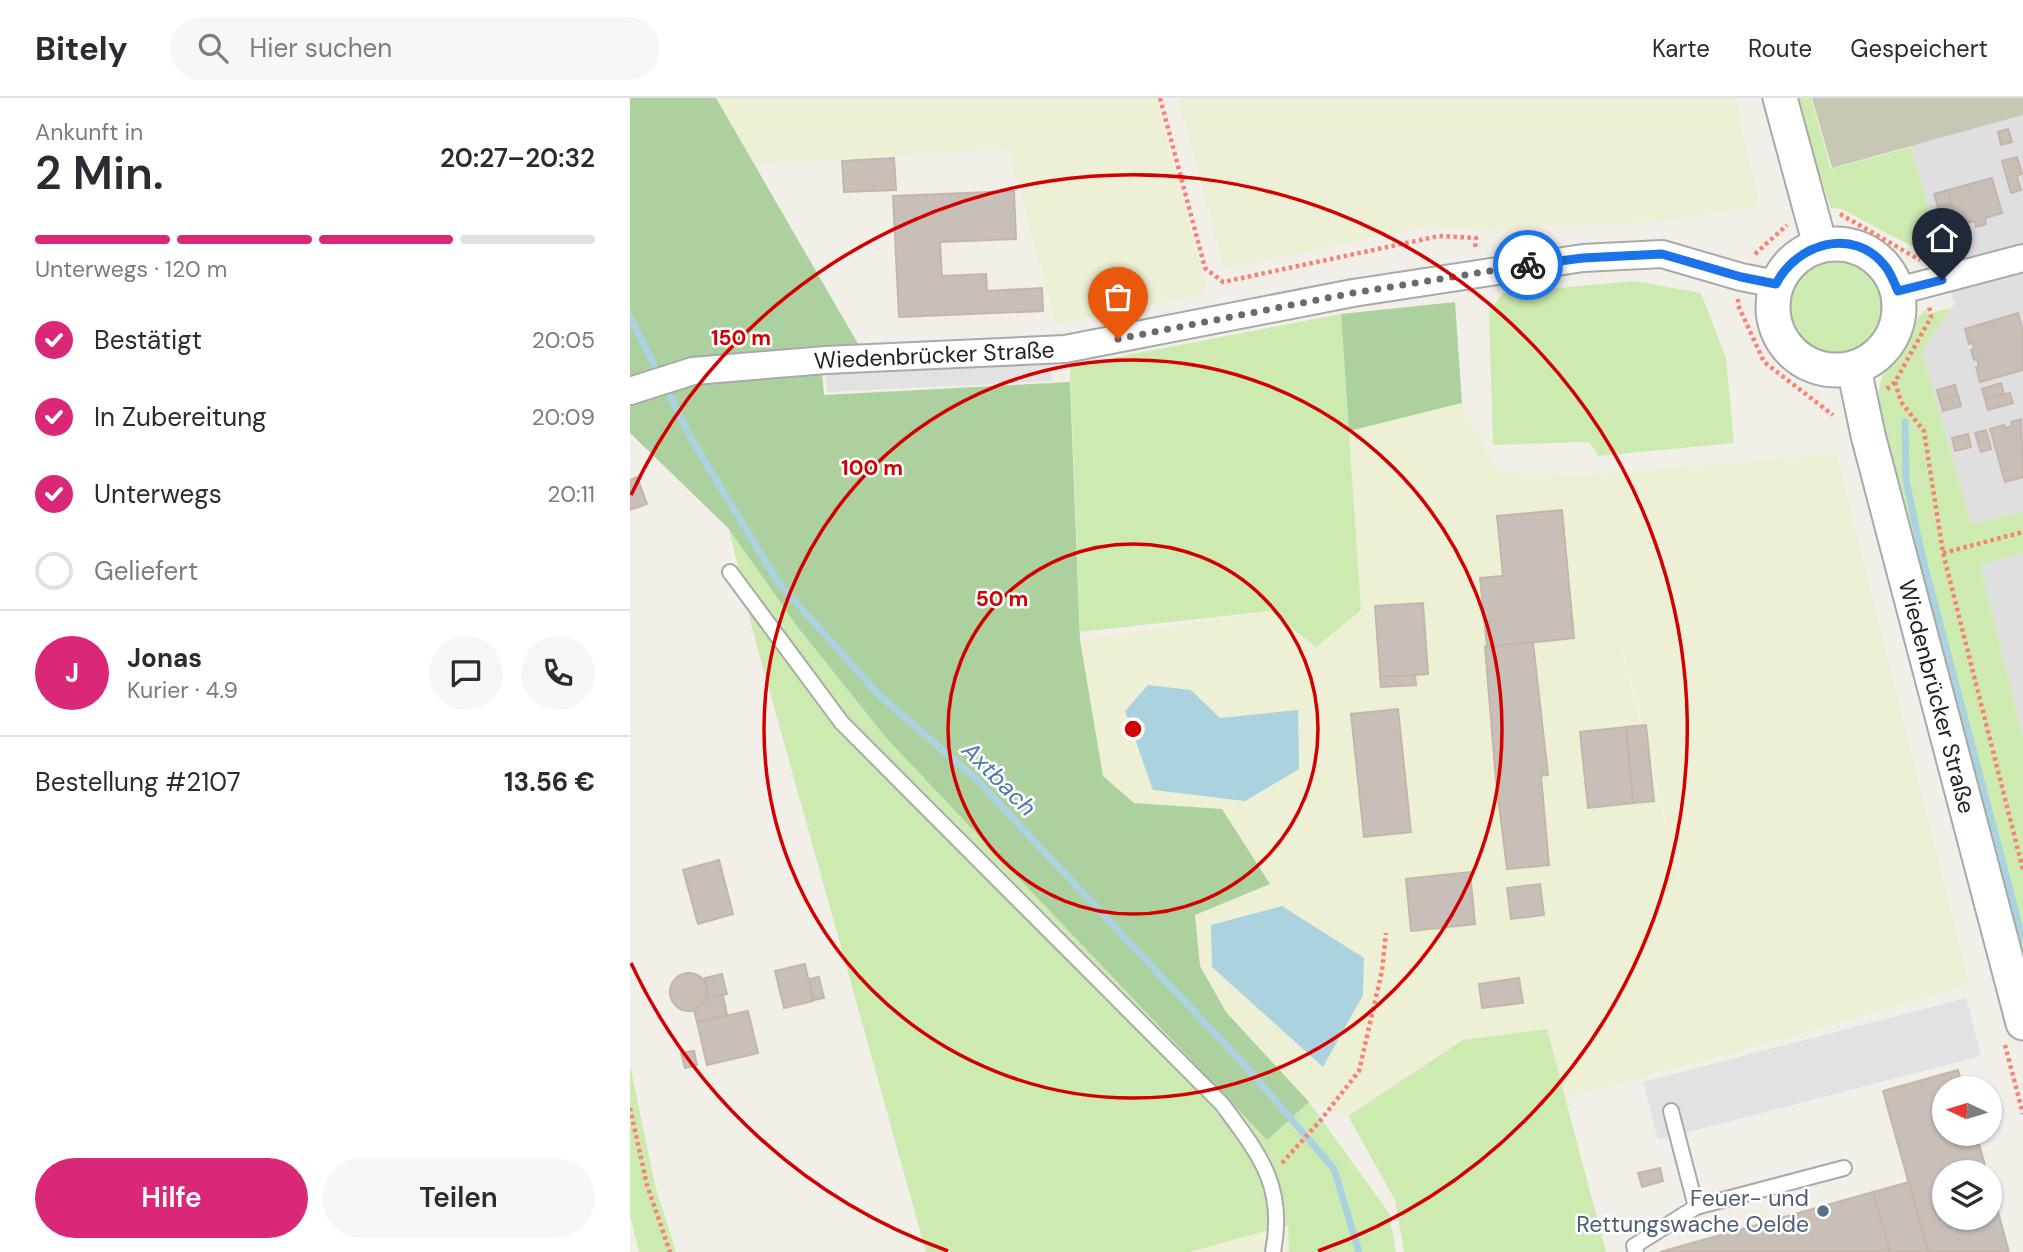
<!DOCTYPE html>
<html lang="de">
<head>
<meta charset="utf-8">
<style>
  :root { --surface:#fff; --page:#f7f7f7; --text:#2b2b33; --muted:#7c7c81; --line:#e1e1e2; --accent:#db2777 }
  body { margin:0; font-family:"DM Sans",sans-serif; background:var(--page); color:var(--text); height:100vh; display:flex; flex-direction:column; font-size:26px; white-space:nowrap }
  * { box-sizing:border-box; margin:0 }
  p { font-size:23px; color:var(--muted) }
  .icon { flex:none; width:38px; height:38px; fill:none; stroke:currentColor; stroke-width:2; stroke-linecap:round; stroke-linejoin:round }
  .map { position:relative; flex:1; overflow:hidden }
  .details { display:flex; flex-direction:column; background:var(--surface); width:630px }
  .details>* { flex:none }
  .needle { width:46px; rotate:274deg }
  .fabs { position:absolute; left:1302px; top:978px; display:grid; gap:14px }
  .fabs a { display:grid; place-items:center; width:70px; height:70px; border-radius:50%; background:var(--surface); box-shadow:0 2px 5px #0004; font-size:35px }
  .pin { position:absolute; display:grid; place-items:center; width:60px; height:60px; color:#fff; margin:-72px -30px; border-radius:50% 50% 50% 0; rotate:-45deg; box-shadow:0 0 7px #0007 }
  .pin .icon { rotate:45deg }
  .courier { position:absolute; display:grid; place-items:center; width:70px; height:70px; margin:-35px; border:5px solid #1a73e8; border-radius:50%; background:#fff; color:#222; box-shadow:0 2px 9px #0007 }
  .overview em { font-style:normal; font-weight:600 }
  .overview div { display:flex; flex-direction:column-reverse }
  .overview { display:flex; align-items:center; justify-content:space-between; height:119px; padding:0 35px }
  h1 { font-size:46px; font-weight:600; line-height:52px }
  .bar { display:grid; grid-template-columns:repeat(4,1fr); gap:10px 7px; align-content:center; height:84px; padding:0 35px }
  .bar i { height:9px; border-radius:5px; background:var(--line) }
  .bar .current { background:var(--accent) }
  .bar p { grid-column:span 4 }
  .line { display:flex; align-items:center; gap:18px; padding:0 35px; border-top:2px solid var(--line) }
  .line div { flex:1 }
  .round { display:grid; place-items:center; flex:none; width:74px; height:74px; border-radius:37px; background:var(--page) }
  ol { padding:0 35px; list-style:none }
  li { display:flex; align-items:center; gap:21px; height:77px }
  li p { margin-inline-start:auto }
  li .icon { padding:7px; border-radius:50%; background:var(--accent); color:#fff; stroke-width:4 }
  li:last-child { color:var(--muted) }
  li i { width:38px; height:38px; border:4px solid var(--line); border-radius:50% }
  .button { display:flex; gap:14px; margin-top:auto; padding:14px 35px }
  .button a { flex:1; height:80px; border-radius:42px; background:var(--accent); color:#fff; font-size:28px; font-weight:600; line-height:80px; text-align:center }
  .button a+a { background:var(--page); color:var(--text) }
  header { display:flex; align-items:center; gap:42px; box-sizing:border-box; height:98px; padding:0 35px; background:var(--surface); border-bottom:2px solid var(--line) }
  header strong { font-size:33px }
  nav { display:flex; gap:38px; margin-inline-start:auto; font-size:24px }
  .search { width:490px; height:63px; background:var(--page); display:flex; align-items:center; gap:18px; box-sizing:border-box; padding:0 24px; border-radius:38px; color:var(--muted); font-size:26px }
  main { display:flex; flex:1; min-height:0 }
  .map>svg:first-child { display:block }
  .residential { fill:#e0dfdf }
  .construction { fill:#c7c7b4 }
  .farmland { fill:#eef0d5; fill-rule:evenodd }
  .grass { fill:#cdebb0 }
  .forest { fill:#add19e }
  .parking { fill:#e2e2e2 }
  .water { fill:#aad3df }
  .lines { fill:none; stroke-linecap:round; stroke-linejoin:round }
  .stream { stroke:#aad3df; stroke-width:7 }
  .building { fill:#c7bfb8; stroke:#c4b6ab; stroke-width:2 }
  .service-casing { stroke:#a9a9a9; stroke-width:18 }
  .minor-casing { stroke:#a9a9a9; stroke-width:30 }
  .tertiary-casing { stroke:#a9a9a9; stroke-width:37 }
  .path { stroke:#fa8072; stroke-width:4.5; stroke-dasharray:3.5 3.5; stroke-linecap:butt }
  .service { stroke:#fff; stroke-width:14 }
  .minor { stroke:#fff; stroke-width:26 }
  .tertiary { stroke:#fff; stroke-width:33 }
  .done { stroke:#6b6a68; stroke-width:7; stroke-dasharray:0 12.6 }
  .route { stroke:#1a73e8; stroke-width:9 }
  .ring { fill:none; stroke:#d40000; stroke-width:3.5 }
  .service-dot { fill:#5c6f8a; stroke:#fff; stroke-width:2.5 }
  .labels { text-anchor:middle; stroke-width:5; stroke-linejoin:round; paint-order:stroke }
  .street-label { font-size:23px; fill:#222; stroke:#fff }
  .service-label { font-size:23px; fill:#4e5e75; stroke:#fff; text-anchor:end }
  .water-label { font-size:24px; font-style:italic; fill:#4a7aab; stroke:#fff }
  .centre { fill:#d40000; stroke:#fff; stroke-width:3.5 }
  .ring-label { font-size:21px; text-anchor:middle; font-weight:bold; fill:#d40000; stroke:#fff; stroke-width:5; stroke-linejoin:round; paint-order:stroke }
</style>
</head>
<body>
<header>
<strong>Bitely</strong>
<div class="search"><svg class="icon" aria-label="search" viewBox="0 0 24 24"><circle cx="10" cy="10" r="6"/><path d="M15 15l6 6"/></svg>Hier suchen</div>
<nav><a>Karte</a><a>Route</a><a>Gespeichert</a></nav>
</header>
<main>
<section class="details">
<div class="overview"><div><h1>2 Min.</h1><p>Ankunft in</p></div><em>20:27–20:32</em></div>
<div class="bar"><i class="current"></i><i class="current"></i><i class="current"></i><i></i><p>Unterwegs · 120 m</p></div>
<ol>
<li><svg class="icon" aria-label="check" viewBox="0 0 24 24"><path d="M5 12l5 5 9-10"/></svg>Bestätigt<p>20:05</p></li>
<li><svg class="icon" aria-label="check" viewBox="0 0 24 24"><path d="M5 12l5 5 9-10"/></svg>In Zubereitung<p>20:09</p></li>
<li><svg class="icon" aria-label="check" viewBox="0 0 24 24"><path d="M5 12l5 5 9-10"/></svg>Unterwegs<p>20:11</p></li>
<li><i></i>Geliefert</li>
</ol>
<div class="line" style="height:126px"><b class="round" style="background:var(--accent);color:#fff">J</b><div><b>Jonas</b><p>Kurier · 4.9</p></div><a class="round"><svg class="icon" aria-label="chat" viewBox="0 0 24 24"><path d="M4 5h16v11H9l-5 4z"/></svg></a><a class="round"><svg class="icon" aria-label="phone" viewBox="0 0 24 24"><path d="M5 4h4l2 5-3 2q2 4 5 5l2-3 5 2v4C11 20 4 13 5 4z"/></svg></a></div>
<div class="line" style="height:91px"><div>Bestellung #2107</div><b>13.56 €</b></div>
<div class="button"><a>Hilfe</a><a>Teilen</a></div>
</section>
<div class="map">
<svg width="1393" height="1154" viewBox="0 0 1393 1154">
  <rect width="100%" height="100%" fill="#f2efe9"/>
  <g class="residential">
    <polygon points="1393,17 1393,414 1341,426 1292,253 1324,206 1281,48"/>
    <polygon points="1393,455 1393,640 1350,466"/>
  </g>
  <polygon class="construction" points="1182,0 1393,0 1393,17 1202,70"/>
  <g class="farmland">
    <polygon points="86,0 526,0 578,195 426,227 379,51 124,66"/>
    <polygon points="548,0 1105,0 1130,108 1035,123 852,132 800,128 594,171"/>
    <path d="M832,305L868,374L949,378L1206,356L1339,887L1093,958L936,1000L917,931L833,942L718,1018L679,1004L596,914L570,868L564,817L640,785L592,711L504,705L473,678L450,542L640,513L685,549L731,512L719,333ZM976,486L1008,609L1053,795L1052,794Z"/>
    <polygon points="658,1127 659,1154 559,1154"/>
  </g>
  <g class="grass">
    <polygon points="1163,0 1181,0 1201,71 1281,49 1313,164 1299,168 1294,155 1212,111 1201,110"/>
    <circle cx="1206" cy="209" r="50"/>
    <polygon points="1005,183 1071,195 1096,260 1104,345 968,358 959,344 863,347 859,214 873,195"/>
    <path d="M1321,210L1292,253L1341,426L1393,414V455L1350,467L1393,640V886L1258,355C1253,330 1242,299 1254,274C1258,264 1268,257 1273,248C1282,230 1281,226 1296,211L1297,216Z"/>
    <polygon points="711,216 731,512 686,549 640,513 450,534 440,268"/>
    <polygon points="99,431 166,527 257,641 637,1041 679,1004 759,1115 766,1154 659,1154 658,1127 559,1154 296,1154 122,530"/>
    <polygon points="917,931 976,1154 774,1154 765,1102 718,1018 833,942"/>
    <polygon points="0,967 25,1087 46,1154 9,1154 0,1117"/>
  </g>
  <g class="forest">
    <polygon points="0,0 86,0 231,251 0,281"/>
    <polygon points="825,204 832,305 719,333 711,216"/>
    <polygon points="192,274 194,297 440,284 450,542 473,678 504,705 592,711 640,786 565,817 570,868 596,914 679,1004 637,1042 257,641 166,527 99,431 0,335 0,305 66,285"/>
  </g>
  <g class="parking">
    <polygon points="421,259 422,283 197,294 196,271"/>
    <polygon points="1336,900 1351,958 1028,1042 1013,984"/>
  </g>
  <g class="water">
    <polygon points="518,587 561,592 590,620 668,612 669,671 615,703 523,692 495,613"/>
    <polygon points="652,808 734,860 733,897 693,969 582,869 581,827"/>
  </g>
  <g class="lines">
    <g class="stream">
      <polyline points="0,219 29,277"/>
      <polyline points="35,288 62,342 148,484 249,597 346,681 620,973 704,1071 729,1154"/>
      <polyline points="1275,324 1276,382 1291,454 1393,842"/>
    </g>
  </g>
  <g class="building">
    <polygon points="1378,31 1382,44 1371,47 1368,34"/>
    <polygon points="1387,59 1392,76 1387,78 1391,92 1381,95 1372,63"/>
    <polygon points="264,60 266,92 214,94 212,63"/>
    <polygon points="1362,80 1372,115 1355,120 1356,126 1346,129 1345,123 1328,127 1318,92"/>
    <polygon points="1318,92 1321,105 1308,109 1304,96"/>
    <polygon points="384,93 386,141 310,144 312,178 356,176 357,193 412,190 413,213 269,219 263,98"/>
    <polygon points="1321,105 1330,133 1316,137 1308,109"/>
    <polygon points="1388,215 1393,233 1393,272 1350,284 1346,269 1349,268 1347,261 1344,262 1341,252 1344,251 1343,245 1339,246 1335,231"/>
    <polygon points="1371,285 1374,296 1355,301 1352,291"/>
    <polygon points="1325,287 1328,297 1310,303 1307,292"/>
    <polygon points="1380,295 1383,305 1358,312 1355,301"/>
    <polygon points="1328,297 1331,308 1313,313 1310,303"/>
    <polygon points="1391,321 1393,379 1375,384 1360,331 1374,327 1375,330 1382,328 1381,324"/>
    <polygon points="1356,332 1361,351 1351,354 1345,335"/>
    <polygon points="1338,336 1341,349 1325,353 1322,340"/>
    <polygon points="7,379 17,406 0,412 0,382"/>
    <polygon points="932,412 944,540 857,549 850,480 873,478 867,418"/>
    <polygon points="793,505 798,576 750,579 745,508"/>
    <polygon points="903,544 918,677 911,678 919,767 877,771 866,682 855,549"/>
    <polygon points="785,577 786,587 751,589 750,579"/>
    <polygon points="768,611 781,734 734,739 721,616"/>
    <polygon points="1016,627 1024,703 1003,705 996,629"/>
    <polygon points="996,629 1003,705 958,710 950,634"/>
    <polygon points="89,762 103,816 68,826 53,772"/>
    <polygon points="840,774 845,826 781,833 776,781"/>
    <polygon points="910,786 914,817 881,821 877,790"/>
    <polygon points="175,866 183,903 154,910 145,873"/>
    <circle cx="59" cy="894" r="19"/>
    <polygon points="92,876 97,896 79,899 75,880"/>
    <polygon points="189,879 194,900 184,902 179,881"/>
    <polygon points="889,880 893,905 852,910 849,886"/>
    <polygon points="77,892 79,899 93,897 97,917 67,924 64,912 76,902"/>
    <polygon points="118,913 128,955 77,967 67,924"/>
    <polygon points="64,953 67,967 55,970 51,955"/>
    <polygon points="1328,972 1333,990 1314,990 1314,1036 1346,1036 1357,1074 1314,1074 1314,1120 1360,1120 1360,1085 1379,1154 1298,1154 1253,993"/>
    <polygon points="1030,1070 1033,1083 1012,1089 1008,1075"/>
    <polygon points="1279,1084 1298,1154 1260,1154 1243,1094"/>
    <polygon points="1243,1094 1260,1154 1030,1154"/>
  </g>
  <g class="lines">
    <g class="service-casing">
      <g id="service">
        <path d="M100,474L212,625L592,1006C629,1056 656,1088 643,1154"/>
        <polyline points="1041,1013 1066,1109"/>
        <polyline points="1006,1154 1004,1148 1066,1109 1214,1070"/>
      </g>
    </g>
    <g class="minor-casing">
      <g id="minor">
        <polyline points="1268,193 1393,160"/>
        <path id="s1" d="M0,293L63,273L196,262L435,251L723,195L953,160L1032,156L1111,179L1146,186"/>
      </g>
    </g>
    <g class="tertiary-casing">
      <g id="tertiary">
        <polyline points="1150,0 1190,147"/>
        <circle cx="1206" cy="209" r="63"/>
        <path id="s2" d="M1224,271L1238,337L1393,925"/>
      </g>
    </g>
    <g class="path">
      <polyline points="530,0 575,170 593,184 809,138 846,140 845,152"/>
      <polyline points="1210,116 1290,162"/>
      <polyline points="1125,156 1157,127"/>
      <polyline points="1108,201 1108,207 1134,264 1203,317"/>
      <polyline points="1265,284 1271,304 1294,333 1313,455 1393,772"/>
      <polyline points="1257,291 1265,284 1301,219 1299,208"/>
      <polyline points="1313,455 1393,434"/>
      <polyline points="1375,947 1393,1016"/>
      <polyline points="0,1010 17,1087 40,1154"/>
      <polyline points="652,1065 690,1023 729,973 752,873 756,835"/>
    </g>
    <use href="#service" class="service"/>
    <use href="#minor" class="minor"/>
    <use href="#tertiary" class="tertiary"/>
  </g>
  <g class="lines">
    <polyline class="done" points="488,241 723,195 898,167"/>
    <path class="route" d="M898,167L953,160L1032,156L1111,179L1146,186C1167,145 1224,128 1255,168C1261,175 1264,185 1268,193L1312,182"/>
  </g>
  <g class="ring">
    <circle cx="503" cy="631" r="185"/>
    <circle cx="503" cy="631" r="369"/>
    <path d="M318 1153A554 554 0 0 1 1 865M1 397A554 554 0 1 1 688 1153"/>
  </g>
  <circle class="service-dot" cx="1193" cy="1113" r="7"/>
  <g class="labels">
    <g class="street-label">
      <text dy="8" stroke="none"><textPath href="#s1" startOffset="308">Wiedenbrücker Straße</textPath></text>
      <text dy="8" stroke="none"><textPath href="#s2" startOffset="338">Wiedenbrücker Straße</textPath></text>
    </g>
    <g class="service-label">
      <text x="1179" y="1108">Feuer- und<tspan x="1179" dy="26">Rettungswache Oelde</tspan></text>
    </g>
    <g class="water-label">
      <text transform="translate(369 681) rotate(45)" y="8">Axtbach</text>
    </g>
  </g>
  <circle cx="503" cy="631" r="10" class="centre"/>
  <g class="ring-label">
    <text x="111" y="247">150 m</text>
    <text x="242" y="377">100 m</text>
    <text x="372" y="508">50 m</text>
  </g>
</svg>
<div class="fabs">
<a><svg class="needle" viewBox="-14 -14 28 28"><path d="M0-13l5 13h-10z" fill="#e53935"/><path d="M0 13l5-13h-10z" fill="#7c7c81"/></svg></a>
<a><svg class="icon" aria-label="layers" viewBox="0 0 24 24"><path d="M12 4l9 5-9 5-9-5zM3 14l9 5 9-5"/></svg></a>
</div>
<div class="pin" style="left:488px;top:241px;background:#ea580c"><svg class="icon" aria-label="bag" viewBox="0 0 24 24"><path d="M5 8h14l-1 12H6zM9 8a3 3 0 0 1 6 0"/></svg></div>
<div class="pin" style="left:1312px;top:182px;background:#1f2937"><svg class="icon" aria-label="home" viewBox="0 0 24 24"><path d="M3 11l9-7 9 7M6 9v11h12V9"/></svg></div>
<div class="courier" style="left:898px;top:167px"><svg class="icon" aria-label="bike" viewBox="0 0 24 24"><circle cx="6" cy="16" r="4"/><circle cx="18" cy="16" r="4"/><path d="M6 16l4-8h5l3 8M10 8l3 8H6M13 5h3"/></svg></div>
</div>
</main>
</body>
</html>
